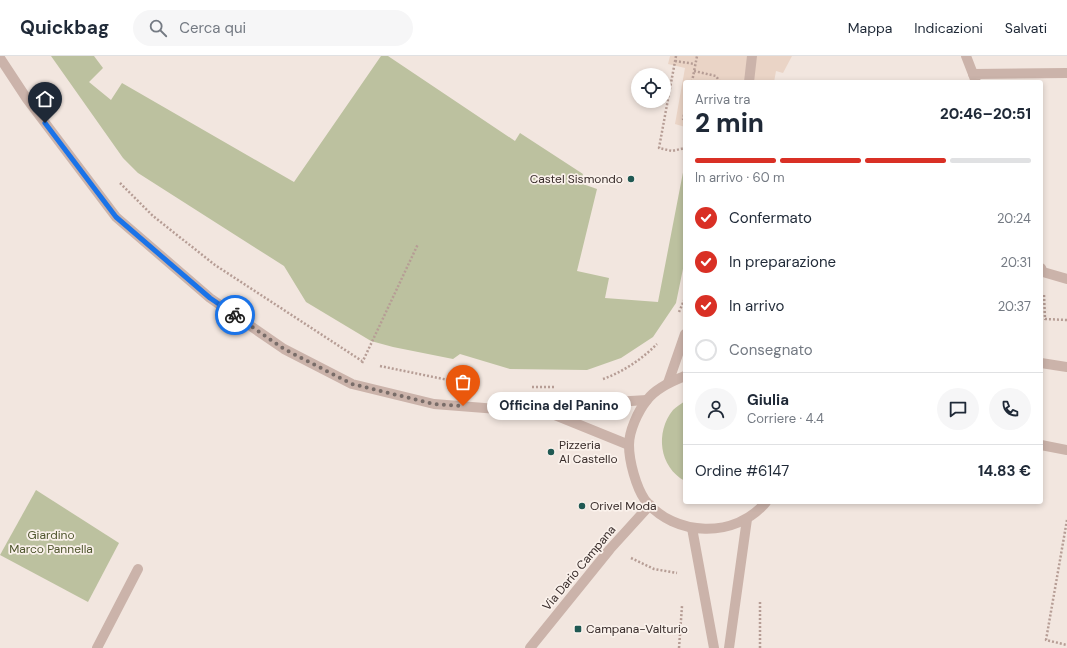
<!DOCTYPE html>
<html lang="it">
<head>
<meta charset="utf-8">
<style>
  :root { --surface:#fff; --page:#f6f6f7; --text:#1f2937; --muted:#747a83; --line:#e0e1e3; --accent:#d93025 }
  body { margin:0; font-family:"DM Sans",sans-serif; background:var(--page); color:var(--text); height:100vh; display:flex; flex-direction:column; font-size:15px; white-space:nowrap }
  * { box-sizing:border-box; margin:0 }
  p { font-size:13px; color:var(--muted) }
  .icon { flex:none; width:22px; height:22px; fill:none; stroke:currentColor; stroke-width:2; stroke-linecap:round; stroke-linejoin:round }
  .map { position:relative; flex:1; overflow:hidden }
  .side { position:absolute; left:683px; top:24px; width:360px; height:424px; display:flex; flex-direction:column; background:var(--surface); border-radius:4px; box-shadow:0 2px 6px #0003 }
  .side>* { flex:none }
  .tools { position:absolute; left:631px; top:12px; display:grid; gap:8px }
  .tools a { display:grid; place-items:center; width:40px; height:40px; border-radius:50%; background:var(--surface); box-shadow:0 2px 6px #0003; font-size:20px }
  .pin { position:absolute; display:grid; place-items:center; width:34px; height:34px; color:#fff; margin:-41px -17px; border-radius:50% 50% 50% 0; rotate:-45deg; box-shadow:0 0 4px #0007 }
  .pin .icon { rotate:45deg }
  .courier { position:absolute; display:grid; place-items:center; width:40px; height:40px; margin:-20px; border:3px solid #1a73e8; border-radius:50%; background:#fff; color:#222; box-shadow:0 1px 5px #0007 }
  .bubble { position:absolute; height:28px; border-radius:14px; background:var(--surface); box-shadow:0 2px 6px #0003; font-size:13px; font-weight:800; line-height:28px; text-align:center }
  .head em { font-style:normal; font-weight:800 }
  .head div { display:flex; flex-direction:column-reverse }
  .head { display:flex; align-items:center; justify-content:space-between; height:68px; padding:0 12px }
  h1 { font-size:26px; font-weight:800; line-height:30px }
  .bar { display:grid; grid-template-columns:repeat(4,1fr); gap:6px 4px; align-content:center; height:48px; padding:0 12px }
  .bar i { height:5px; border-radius:3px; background:var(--line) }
  .bar .on { background:var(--accent) }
  .bar p { grid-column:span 4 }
  .line { display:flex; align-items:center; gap:10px; padding:0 12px; border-top:1px solid var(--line) }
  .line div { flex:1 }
  .round { display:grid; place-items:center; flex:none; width:42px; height:42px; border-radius:21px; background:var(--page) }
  ol { padding:0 12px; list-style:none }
  li { display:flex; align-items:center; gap:12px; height:44px }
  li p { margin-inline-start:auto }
  li .icon { padding:4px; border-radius:50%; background:var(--accent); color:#fff; stroke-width:4 }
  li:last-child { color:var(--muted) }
  li i { width:22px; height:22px; border:2px solid var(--line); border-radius:50% }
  header { display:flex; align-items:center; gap:24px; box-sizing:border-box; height:56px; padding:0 20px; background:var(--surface); border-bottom:1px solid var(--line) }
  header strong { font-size:19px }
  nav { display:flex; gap:22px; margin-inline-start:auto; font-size:14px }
  .search { width:280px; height:36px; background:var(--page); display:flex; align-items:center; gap:10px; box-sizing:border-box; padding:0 14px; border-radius:22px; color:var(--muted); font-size:15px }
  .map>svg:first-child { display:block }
  .green { fill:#bcc19f }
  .plaza { fill:#ead4c6 }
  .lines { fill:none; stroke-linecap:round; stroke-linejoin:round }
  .path { stroke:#b69d95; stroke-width:2.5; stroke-dasharray:2 2; stroke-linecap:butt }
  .service { stroke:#cbb3aa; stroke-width:10 }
  .pedestrian { stroke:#cbb3aa; stroke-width:10 }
  .minor { stroke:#cbb3aa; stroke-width:10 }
  .tertiary { stroke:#cbb3aa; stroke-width:10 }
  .done { stroke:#796d69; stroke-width:4; stroke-dasharray:0 7.2 }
  .route { stroke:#1a73e8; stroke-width:5 }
  .poi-dot { fill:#205953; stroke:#faf1eb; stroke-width:1.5 }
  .labels { text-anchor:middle; stroke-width:3.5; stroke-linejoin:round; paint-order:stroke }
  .poi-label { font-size:12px; fill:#382c2a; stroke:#faf1eb; text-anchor:start }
  .park-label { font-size:12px; fill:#4f562e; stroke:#faf1eb }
  .street-label { font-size:12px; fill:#382c2a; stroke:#faf1eb }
</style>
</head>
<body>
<header>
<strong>Quickbag</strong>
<div class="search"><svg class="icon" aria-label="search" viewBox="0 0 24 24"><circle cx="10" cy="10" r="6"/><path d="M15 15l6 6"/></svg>Cerca qui</div>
<nav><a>Mappa</a><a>Indicazioni</a><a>Salvati</a></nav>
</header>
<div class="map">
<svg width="1067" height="592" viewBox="0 0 1067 592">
  <rect width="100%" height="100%" fill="#f2e6df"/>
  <g class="green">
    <polygon points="51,0 94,0 103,12 89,26 111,44 122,27 294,126 381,0 388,0 515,85 520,77 583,118 580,127 597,133 577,215 609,222 605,242 658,246 685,106 685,203 676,247 653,281 621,302 587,314 510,313 460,298 453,303 393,291 371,285 306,246 284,210 138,117 123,102"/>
    <path d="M685,345V425C659,411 655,376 673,354C676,351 681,348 685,345Z"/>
    <polygon points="36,434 119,487 88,546 0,499"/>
  </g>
  <polygon class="plaza" points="670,0 792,0 783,17 776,15 774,26 685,26 685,71 675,68 685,12 668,8"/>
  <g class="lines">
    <g class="path">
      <polyline points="676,0 659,92 672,95 685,92"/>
      <polyline points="675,5 695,8"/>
      <polyline points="694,15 716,20 720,26"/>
      <polyline points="692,26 697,0"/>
      <polyline points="685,55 683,63 685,64"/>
      <polyline points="120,127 153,160 215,209 362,305"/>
      <polyline points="1044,239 1045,263 1067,264"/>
      <polyline points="679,256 685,242"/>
      <polyline points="362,307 418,188"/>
      <polyline points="380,310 453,325"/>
      <path d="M603,323C623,316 642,303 657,288"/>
      <polyline points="532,331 555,331"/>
      <polyline points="1067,464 1046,584 1067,589"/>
      <polyline points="631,502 654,513 677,517"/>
      <polyline points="679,592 682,550"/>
      <polyline points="760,592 760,544"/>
    </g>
    <polyline class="service" points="1041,307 1067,311"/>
    <g class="pedestrian">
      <polyline points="966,0 973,18"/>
      <polyline points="749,26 752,0"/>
    </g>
    <g class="minor">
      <polyline points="976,26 973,18 1067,17"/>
      <polyline points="1041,212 1043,216 1067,223"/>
      <polyline points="668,327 685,278"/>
      <polyline points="97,592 138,513"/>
      <polyline points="530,592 610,493 650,449"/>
    </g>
    <g class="tertiary">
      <polyline points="0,2 27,43 116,161 210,242 284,293 352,328 434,348 550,357 629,389"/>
      <path d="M685,320C672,325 656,332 647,344C638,355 629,375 629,389C629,405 636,431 645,444C674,481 736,483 766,446"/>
      <polyline points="550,357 582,348 647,344"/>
      <polyline points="1041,389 1067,394"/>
      <polyline points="692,472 714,592"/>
      <polyline points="729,592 747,463"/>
    </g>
  </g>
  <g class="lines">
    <polyline class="done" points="235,259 284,293 352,328 434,348 463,350"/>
    <polyline class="route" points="45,67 116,161 210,242 235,259"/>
  </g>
  <g class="poi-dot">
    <circle cx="631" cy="123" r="4"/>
    <circle cx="551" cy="396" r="4"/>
    <circle cx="582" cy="450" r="4"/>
    <rect x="574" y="569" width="8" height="8" rx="2"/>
  </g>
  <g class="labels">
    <g class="poi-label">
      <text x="623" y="127" text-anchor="end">Castel Sismondo</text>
      <text x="559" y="393">Pizzeria<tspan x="559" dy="14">Al Castello</tspan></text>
      <text x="590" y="454">Orivel Moda</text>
      <text x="586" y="577">Campana-Valturio</text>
    </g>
    <g class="park-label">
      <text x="51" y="483">Giardino<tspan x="51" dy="14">Marco Pannella</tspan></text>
    </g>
    <g class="street-label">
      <text transform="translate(579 512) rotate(-50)" y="4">Via Dario Campana</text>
    </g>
  </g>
</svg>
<div class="tools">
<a><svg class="icon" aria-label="locate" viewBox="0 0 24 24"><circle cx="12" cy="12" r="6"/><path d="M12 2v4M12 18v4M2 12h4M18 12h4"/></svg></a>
</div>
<div class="pin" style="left:463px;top:350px;background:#ea580c"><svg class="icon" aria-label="bag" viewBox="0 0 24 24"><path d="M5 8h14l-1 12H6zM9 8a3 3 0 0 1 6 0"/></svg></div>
<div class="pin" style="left:45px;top:67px;background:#1f2937"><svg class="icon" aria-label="home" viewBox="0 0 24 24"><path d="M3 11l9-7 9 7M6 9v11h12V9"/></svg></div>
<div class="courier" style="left:235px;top:259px"><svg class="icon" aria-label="bike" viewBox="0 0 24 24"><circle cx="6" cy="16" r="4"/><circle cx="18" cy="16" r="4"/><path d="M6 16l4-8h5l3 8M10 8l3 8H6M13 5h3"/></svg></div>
<div class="bubble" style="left:487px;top:336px;width:144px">Officina del Panino</div>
<section class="side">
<div class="head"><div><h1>2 min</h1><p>Arriva tra</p></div><em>20:46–20:51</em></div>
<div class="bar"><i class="on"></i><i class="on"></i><i class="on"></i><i></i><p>In arrivo · 60 m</p></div>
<ol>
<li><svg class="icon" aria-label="check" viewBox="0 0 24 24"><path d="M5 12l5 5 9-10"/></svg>Confermato<p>20:24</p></li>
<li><svg class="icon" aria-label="check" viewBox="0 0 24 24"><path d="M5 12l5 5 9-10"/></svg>In preparazione<p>20:31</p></li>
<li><svg class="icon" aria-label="check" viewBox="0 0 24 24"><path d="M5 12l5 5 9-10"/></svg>In arrivo<p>20:37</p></li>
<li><i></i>Consegnato</li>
</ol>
<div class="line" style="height:72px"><a class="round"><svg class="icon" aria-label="person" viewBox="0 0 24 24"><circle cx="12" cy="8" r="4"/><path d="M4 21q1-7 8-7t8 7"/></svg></a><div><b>Giulia</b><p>Corriere · 4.4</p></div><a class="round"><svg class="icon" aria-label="chat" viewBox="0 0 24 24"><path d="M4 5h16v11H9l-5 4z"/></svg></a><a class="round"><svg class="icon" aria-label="phone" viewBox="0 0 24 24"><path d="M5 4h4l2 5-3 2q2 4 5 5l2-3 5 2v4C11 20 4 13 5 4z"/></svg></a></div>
<div class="line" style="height:52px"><div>Ordine #6147</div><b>14.83 €</b></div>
</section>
</div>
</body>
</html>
